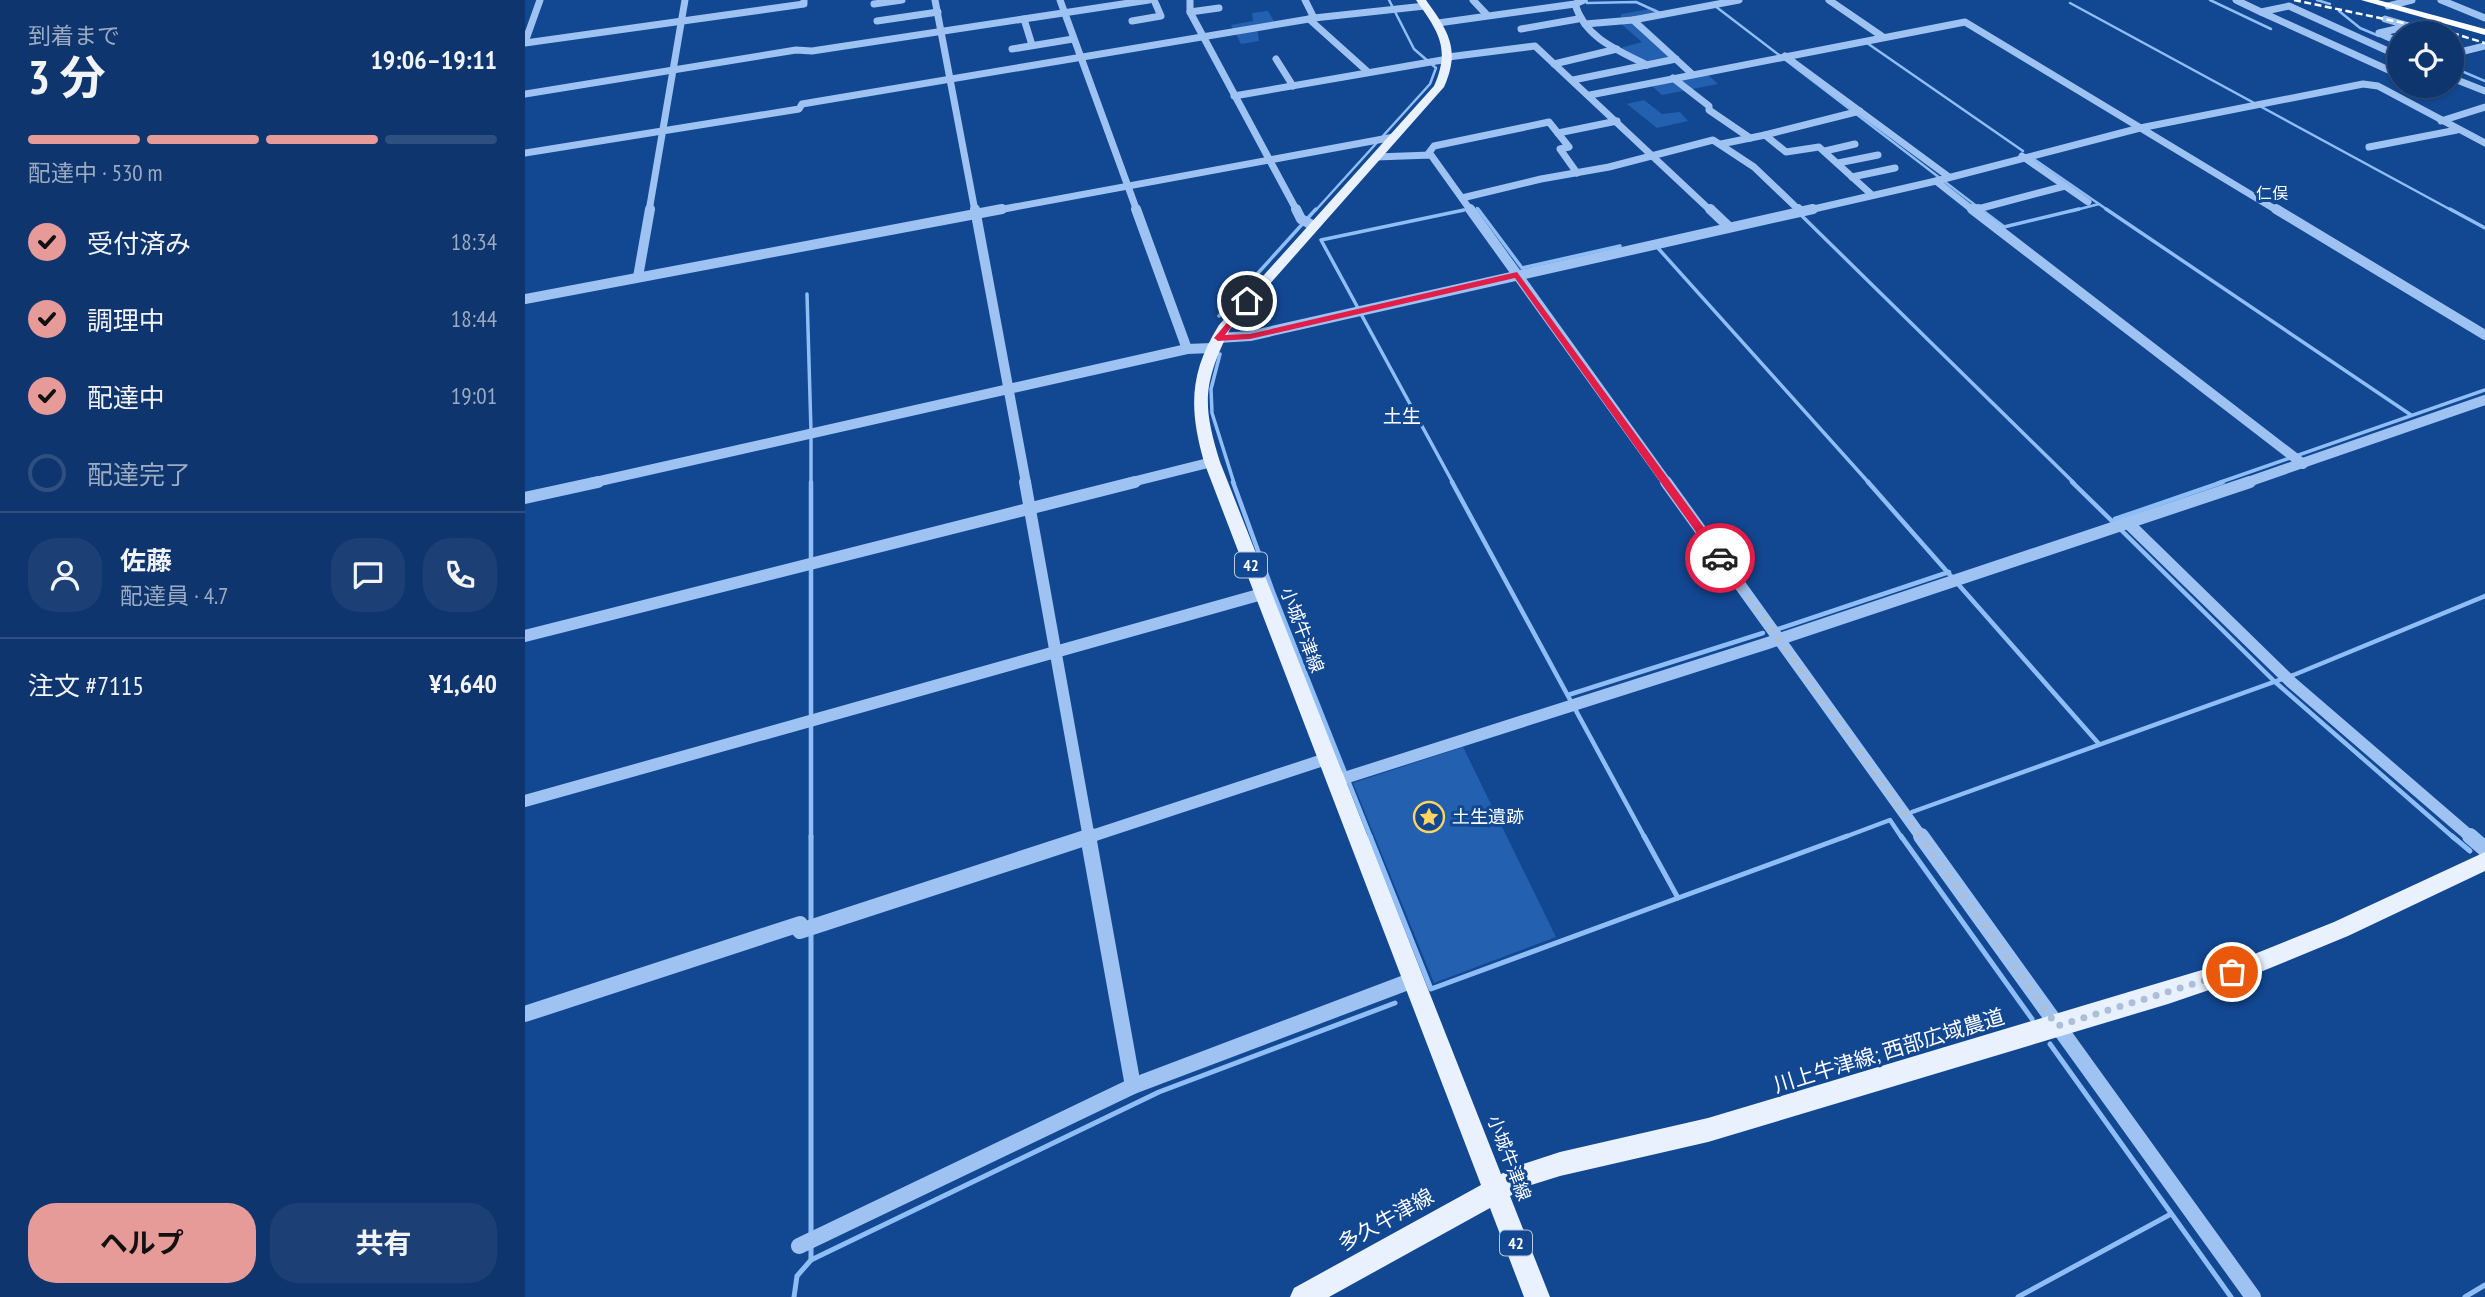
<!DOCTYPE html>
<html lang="ja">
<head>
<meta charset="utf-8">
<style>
  :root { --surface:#0e356d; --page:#1c4075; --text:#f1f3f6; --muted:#9babc2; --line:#2e5080; --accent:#e69b98 }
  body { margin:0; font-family:"PT Sans Narrow","Noto Sans JP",sans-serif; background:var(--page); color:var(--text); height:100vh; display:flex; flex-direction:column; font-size:26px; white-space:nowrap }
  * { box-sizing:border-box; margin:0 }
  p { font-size:23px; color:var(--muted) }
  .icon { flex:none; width:38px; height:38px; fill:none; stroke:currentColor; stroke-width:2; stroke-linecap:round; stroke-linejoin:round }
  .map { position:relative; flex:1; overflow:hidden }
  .drawer { display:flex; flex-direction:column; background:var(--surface); width:525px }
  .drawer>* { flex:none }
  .tools { position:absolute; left:1862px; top:21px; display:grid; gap:14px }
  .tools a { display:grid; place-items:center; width:77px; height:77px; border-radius:50%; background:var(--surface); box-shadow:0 2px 5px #0004,0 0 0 2px var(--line); font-size:35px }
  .pin { position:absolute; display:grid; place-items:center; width:60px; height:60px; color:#fff; margin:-30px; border:4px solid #fff; border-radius:50%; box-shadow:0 2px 7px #0007 }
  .courier { position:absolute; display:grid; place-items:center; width:70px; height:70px; margin:-35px; border:5px solid #e11d48; border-radius:50%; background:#fff; color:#222; box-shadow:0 2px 9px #0007 }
  .headline em { font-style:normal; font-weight:700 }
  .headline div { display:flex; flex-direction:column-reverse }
  .headline { display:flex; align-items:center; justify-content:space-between; height:119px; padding:0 28px }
  h1 { font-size:46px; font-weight:700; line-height:52px }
  .bar { display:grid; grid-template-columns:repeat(4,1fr); gap:10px 7px; align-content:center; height:84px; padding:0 28px }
  .bar i { height:9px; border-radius:5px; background:var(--line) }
  .bar .selected { background:var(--accent) }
  .bar p { grid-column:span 4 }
  .line { display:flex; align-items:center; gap:18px; padding:0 28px; border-top:2px solid var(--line) }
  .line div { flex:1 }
  .round { display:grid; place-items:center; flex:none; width:74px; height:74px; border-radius:28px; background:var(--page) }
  ol { padding:0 28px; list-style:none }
  li { display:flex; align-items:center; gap:21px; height:77px }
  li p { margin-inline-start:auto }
  li .icon { padding:7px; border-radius:50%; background:var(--accent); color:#111; stroke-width:4 }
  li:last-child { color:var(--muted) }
  li i { width:38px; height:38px; border:4px solid var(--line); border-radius:50% }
  .button { display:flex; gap:14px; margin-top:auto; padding:14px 28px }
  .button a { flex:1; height:80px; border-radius:28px; background:var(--accent); color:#111; font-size:28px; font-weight:700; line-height:80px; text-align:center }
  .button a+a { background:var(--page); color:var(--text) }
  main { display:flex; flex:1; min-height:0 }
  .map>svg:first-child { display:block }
  .green { fill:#2460b0 }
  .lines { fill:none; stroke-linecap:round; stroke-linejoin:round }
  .stream-far3 { stroke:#8fbdf5; stroke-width:2.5 }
  .stream-far2 { stroke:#8fbdf5; stroke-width:3.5 }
  .stream-far1 { stroke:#8fbdf5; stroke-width:4.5 }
  .stream { stroke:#8fbdf5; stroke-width:5 }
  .minor-far3 { stroke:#9ec2f2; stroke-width:7 }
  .minor-far2 { stroke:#9ec2f2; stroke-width:10 }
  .minor-far1 { stroke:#9ec2f2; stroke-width:12 }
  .minor { stroke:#9ec2f2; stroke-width:16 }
  .major { fill:#e9f1ff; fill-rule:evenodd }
  .highway { fill:#fff; fill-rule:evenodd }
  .rail { stroke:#fff; stroke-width:2.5; stroke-dasharray:7 3.5; stroke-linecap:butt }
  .route { fill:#e11d48 }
  .done { stroke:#acbfd8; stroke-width:7; stroke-dasharray:0 12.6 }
  .labels { text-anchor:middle; stroke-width:6; stroke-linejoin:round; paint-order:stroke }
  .far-neighbourhood-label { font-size:16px; fill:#fff; stroke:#124791 }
  .shield { fill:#124791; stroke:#b8c8de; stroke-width:2 }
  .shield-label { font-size:16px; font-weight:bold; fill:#fff }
  .street-label { font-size:18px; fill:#fff; stroke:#124791 }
  .poi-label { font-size:18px; fill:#fff; stroke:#124791; text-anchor:start }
  .neighbourhood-label { font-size:19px; fill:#fff; stroke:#124791 }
  .near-street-label { font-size:21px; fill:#fff; stroke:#124791 }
</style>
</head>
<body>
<main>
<section class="drawer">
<div class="headline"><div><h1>3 分</h1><p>到着まで</p></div><em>19:06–19:11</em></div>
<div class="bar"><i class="selected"></i><i class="selected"></i><i class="selected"></i><i></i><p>配達中 · 530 m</p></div>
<ol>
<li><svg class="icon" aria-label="check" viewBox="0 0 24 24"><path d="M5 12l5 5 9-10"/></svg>受付済み<p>18:34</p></li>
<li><svg class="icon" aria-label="check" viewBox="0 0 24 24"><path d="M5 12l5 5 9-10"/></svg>調理中<p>18:44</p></li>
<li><svg class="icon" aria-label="check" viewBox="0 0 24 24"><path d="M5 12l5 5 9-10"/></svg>配達中<p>19:01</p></li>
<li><i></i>配達完了</li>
</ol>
<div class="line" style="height:126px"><a class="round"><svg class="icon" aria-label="person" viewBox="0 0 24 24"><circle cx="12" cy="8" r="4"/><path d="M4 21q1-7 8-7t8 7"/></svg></a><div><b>佐藤</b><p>配達員 · 4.7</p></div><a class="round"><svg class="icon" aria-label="chat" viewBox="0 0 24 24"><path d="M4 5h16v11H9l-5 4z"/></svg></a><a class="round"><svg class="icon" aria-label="phone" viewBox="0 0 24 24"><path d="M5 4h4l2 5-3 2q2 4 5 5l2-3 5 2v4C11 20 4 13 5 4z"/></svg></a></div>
<div class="line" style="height:91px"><div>注文 #7115</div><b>¥1,640</b></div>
<div class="button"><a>ヘルプ</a><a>共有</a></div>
</section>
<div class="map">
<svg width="1960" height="1297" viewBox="0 0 1960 1297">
  <rect width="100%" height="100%" fill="#124791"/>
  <g class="green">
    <polygon points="1130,8 1140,16 1115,21 1154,57 1123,64 1095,48 1117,42 1096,24 1096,14"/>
    <polygon points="743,11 750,23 732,27 734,41 716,44 706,25 728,21 727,13"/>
    <polygon points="1180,72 1193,84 1137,95 1127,86"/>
    <polygon points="1119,100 1137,114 1155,112 1163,121 1132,128 1102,104"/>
    <polygon points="938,747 1031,937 909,983 828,783"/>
  </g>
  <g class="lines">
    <g class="stream-far3">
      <polyline points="1061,0 1062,3 1111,2 1135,13"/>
      <polyline points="1685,0 1746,29"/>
      <polyline points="1792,0 1805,4"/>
      <polyline points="1545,3 1928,211"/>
      <polyline points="1190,6 1458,211"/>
      <polyline points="1814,11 1835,28 1854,36"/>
      <polyline points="1342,43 1498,151"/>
      <polyline points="1927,67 1960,81"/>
      <polyline points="1506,157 1574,204"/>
      <polyline points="952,208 954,211"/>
      <polyline points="790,211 905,84 911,68 889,49 864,0"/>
      <polyline points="936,211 939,210"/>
      <polyline points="1547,211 1574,204 1584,211"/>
    </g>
    <g class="stream-far2">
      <polyline points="953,209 997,268 1095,246"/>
      <polyline points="1455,209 1479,227 1554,209"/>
      <polyline points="1581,209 1886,415"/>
      <polyline points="1925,209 1960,228"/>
      <polyline points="1277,216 1549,483"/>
      <polyline points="1132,247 1344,483"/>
      <polyline points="282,294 286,431"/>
      <polyline points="833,308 796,240 939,210"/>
      <polyline points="836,314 928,483"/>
      <polyline points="694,316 791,209"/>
      <polyline points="695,354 686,389 687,413 709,483"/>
      <polyline points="286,439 286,483"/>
      <polyline points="1693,483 1960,390"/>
    </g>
    <g class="stream-far1">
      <polyline points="286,482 286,560"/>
      <polyline points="708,482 748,592 846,838"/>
      <polyline points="927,482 1120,838"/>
      <polyline points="1343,482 1574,744"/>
      <polyline points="1547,482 1589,523"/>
      <polyline points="1698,482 1590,519 1589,523 1749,681 1929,838"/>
      <polyline points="286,568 286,717"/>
      <polyline points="1253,629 1424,572"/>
      <polyline points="1043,695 1238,633"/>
      <polyline points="286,724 286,838"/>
      <polyline points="1387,812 1771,674 1960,596"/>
      <polyline points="1317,838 1365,820 1377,838"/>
    </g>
    <g class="stream">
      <polyline points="286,836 286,923"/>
      <polyline points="845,836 906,989 1153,898 1119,836"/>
      <polyline points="1376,836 1507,1019"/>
      <polyline points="1927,836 1945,851"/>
      <polyline points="1153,898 1322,836"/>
      <polyline points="286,932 286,1234"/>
      <polyline points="1525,1044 1706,1297"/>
      <polyline points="286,1243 286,1260"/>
      <polyline points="269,1297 272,1276 286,1260 634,1092 870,1003"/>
      <polyline points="1493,1297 1646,1214"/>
      <polyline points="1940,1297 1960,1285"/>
    </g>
    <g class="minor-far3">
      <polyline points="410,0 450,211"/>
      <polyline points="535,0 612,211"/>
      <polyline points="665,0 665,12 772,211"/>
      <polyline points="780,0 789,18 784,19 843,72"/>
      <polyline points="948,0 962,15"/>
      <polyline points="1304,0 1358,37"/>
      <polyline points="1711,0 1736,12"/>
      <polyline points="1916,0 1960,18"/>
      <polyline points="349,4 377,0"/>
      <path d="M1050,4C1060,38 1092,50 1122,65"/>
      <polyline points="1863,6 1887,0"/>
      <polyline points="665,12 694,8"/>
      <polyline points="789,18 900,6"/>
      <polyline points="499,19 507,45"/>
      <polyline points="1860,19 1884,26 1854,33 1874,42"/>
      <polyline points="352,21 413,12"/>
      <polyline points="607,21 636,16 629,0"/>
      <polyline points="913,23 1050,4 1059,0"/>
      <polyline points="1060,24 1108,20"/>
      <polyline points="996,29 1053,19"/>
      <polyline points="0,42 15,0"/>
      <polyline points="0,43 279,4 279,0"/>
      <polyline points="487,49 548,39"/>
      <polyline points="1927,54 1960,46"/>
      <polyline points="1260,56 1424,177"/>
      <polyline points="923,57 1010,46 1186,211"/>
      <polyline points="751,59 768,86"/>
      <polyline points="1029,64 1092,49"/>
      <polyline points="1868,72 1736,12 1764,6 1874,56"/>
      <polyline points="1166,73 1108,20 1214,0"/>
      <polyline points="1148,78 1184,106 1184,110 1225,138"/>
      <polyline points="1927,78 1960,91"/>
      <polyline points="1048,80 1151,59"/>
      <polyline points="0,94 271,50 287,51 624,0"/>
      <polyline points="1065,95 1440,22 1753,211"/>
      <polyline points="709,96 923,59"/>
      <polyline points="1916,121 1960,107"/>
      <polyline points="1033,133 1092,121"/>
      <polyline points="1240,135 1335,111"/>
      <polyline points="1196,144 1240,135 1261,152 1294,147 1347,195"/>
      <polyline points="1844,147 1932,130"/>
      <polyline points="1300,151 1330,144"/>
      <polyline points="0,153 274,109 277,104 784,19"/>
      <polyline points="903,154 909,146 1024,122 1044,147 1035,149 1052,173"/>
      <polyline points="1497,156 1563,202"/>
      <polyline points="851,157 906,155 946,211"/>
      <polyline points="1313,163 1353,155"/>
      <polyline points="1327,177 1370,168"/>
      <polyline points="1411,181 1449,211"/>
      <polyline points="937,198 1016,179 1084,167 1188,140 1229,167 1275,211"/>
      <polyline points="1449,210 1540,186"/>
      <polyline points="124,211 160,0"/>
      <polyline points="468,211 869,137"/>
      <polyline points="1280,211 1411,181 1615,128 1838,84 1853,86 1960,143"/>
    </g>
    <g class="minor-far2">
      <polyline points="450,209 501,483"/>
      <polyline points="611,209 662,349"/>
      <polyline points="771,209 776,219 789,226"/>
      <polyline points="945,209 1142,483"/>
      <polyline points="1185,209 1204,227"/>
      <polyline points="1273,209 1275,211"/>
      <polyline points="1447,209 1778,464"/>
      <polyline points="1751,209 1960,335"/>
      <polyline points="1449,210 1453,209"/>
      <polyline points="113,277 125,209"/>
      <polyline points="0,299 477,209"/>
      <polyline points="693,338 725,336 1288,209"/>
      <polyline points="66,483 662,349 687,348"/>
      <polyline points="603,483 687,462"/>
      <polyline points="1720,483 1960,400"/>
    </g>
    <g class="minor-far1">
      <polyline points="500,482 564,838"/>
      <polyline points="1141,482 1397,838"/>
      <polyline points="0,498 73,482"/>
      <polyline points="1604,524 1766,682 1947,838"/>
      <polyline points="0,636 610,482"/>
      <polyline points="810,781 1243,643 1725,482"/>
      <polyline points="0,801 737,594"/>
      <polyline points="561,838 801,759"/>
    </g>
    <g class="minor">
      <polyline points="563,836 608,1086"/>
      <polyline points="1396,836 1728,1297"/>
      <polyline points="1945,836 1960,849"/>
      <polyline points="275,931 566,836"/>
      <polyline points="0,1014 275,924"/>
      <polyline points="274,1246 608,1086 888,980"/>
    </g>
    <path class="major" d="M891,0H901C923,31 936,49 919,87L705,329C678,383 677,405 695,462L976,1174L998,1164L1035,1152L1183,1118L1727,955L1809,922L1960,852V871L1823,936L1728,975L1643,1004L1183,1142L1035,1176L1003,1186L985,1196L1025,1297H999L965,1208L804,1297H765L769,1288L956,1185L679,462C664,409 664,373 694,325L909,86C926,48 913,31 891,0Z"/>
    <polygon class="highway" points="1836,0 1853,0 1960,29 1960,35"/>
    <g class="rail">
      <polyline points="1769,0 1926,33"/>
      <polyline points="1927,33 1960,43"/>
    </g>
  </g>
  <polygon class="route" points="992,272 1199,555 1199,560 1191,560 990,278 725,339 693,341 689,338 722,299 726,301 700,335 725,334"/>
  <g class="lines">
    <polyline class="done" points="1195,558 1532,1026 1707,972"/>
  </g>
  <defs>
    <g id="sight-ring" transform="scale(1.575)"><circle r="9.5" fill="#124791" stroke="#ffd45f" stroke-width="1.5"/><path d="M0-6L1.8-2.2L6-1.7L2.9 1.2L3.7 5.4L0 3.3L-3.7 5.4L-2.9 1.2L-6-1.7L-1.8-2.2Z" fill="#ffd45f"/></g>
  </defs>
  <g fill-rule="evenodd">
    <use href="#sight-ring" x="904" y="817"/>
  </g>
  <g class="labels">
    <g class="far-neighbourhood-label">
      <text x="1747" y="199">仁俣</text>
    </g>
    <g class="shield">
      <rect x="710" y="552.5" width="32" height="25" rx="5"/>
      <rect x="975" y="1230.5" width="32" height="25" rx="5"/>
    </g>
    <g class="shield-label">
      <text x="726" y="571">42</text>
      <text x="991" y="1249">42</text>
    </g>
    <g class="street-label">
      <text transform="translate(777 630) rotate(69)" y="6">小城牛津線</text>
      <text transform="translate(984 1158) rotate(69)" y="6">小城牛津線</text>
    </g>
    <g class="poi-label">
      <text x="927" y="823">土生遺跡</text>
    </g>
    <g class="neighbourhood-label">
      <text x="877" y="423">土生</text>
    </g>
    <g class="near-street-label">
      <text transform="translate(1364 1051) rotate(-17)" y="7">川上牛津線; 西部広域農道</text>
      <text transform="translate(861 1220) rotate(-29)" y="7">多久牛津線</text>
    </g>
  </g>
</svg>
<div class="tools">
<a><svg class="icon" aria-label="locate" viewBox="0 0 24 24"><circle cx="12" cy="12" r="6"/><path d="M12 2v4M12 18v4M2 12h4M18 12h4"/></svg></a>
</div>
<div class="pin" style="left:1707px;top:972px;background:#ea580c"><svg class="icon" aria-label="bag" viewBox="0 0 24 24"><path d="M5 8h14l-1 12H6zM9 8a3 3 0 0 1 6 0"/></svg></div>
<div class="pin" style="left:722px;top:301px;background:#1f2937"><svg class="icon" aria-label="home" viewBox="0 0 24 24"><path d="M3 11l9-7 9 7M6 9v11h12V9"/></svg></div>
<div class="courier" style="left:1195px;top:558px"><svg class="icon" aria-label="car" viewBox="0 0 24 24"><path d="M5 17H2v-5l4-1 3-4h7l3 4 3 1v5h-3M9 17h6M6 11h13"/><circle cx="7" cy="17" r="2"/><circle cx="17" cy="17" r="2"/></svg></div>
</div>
</main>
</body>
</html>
